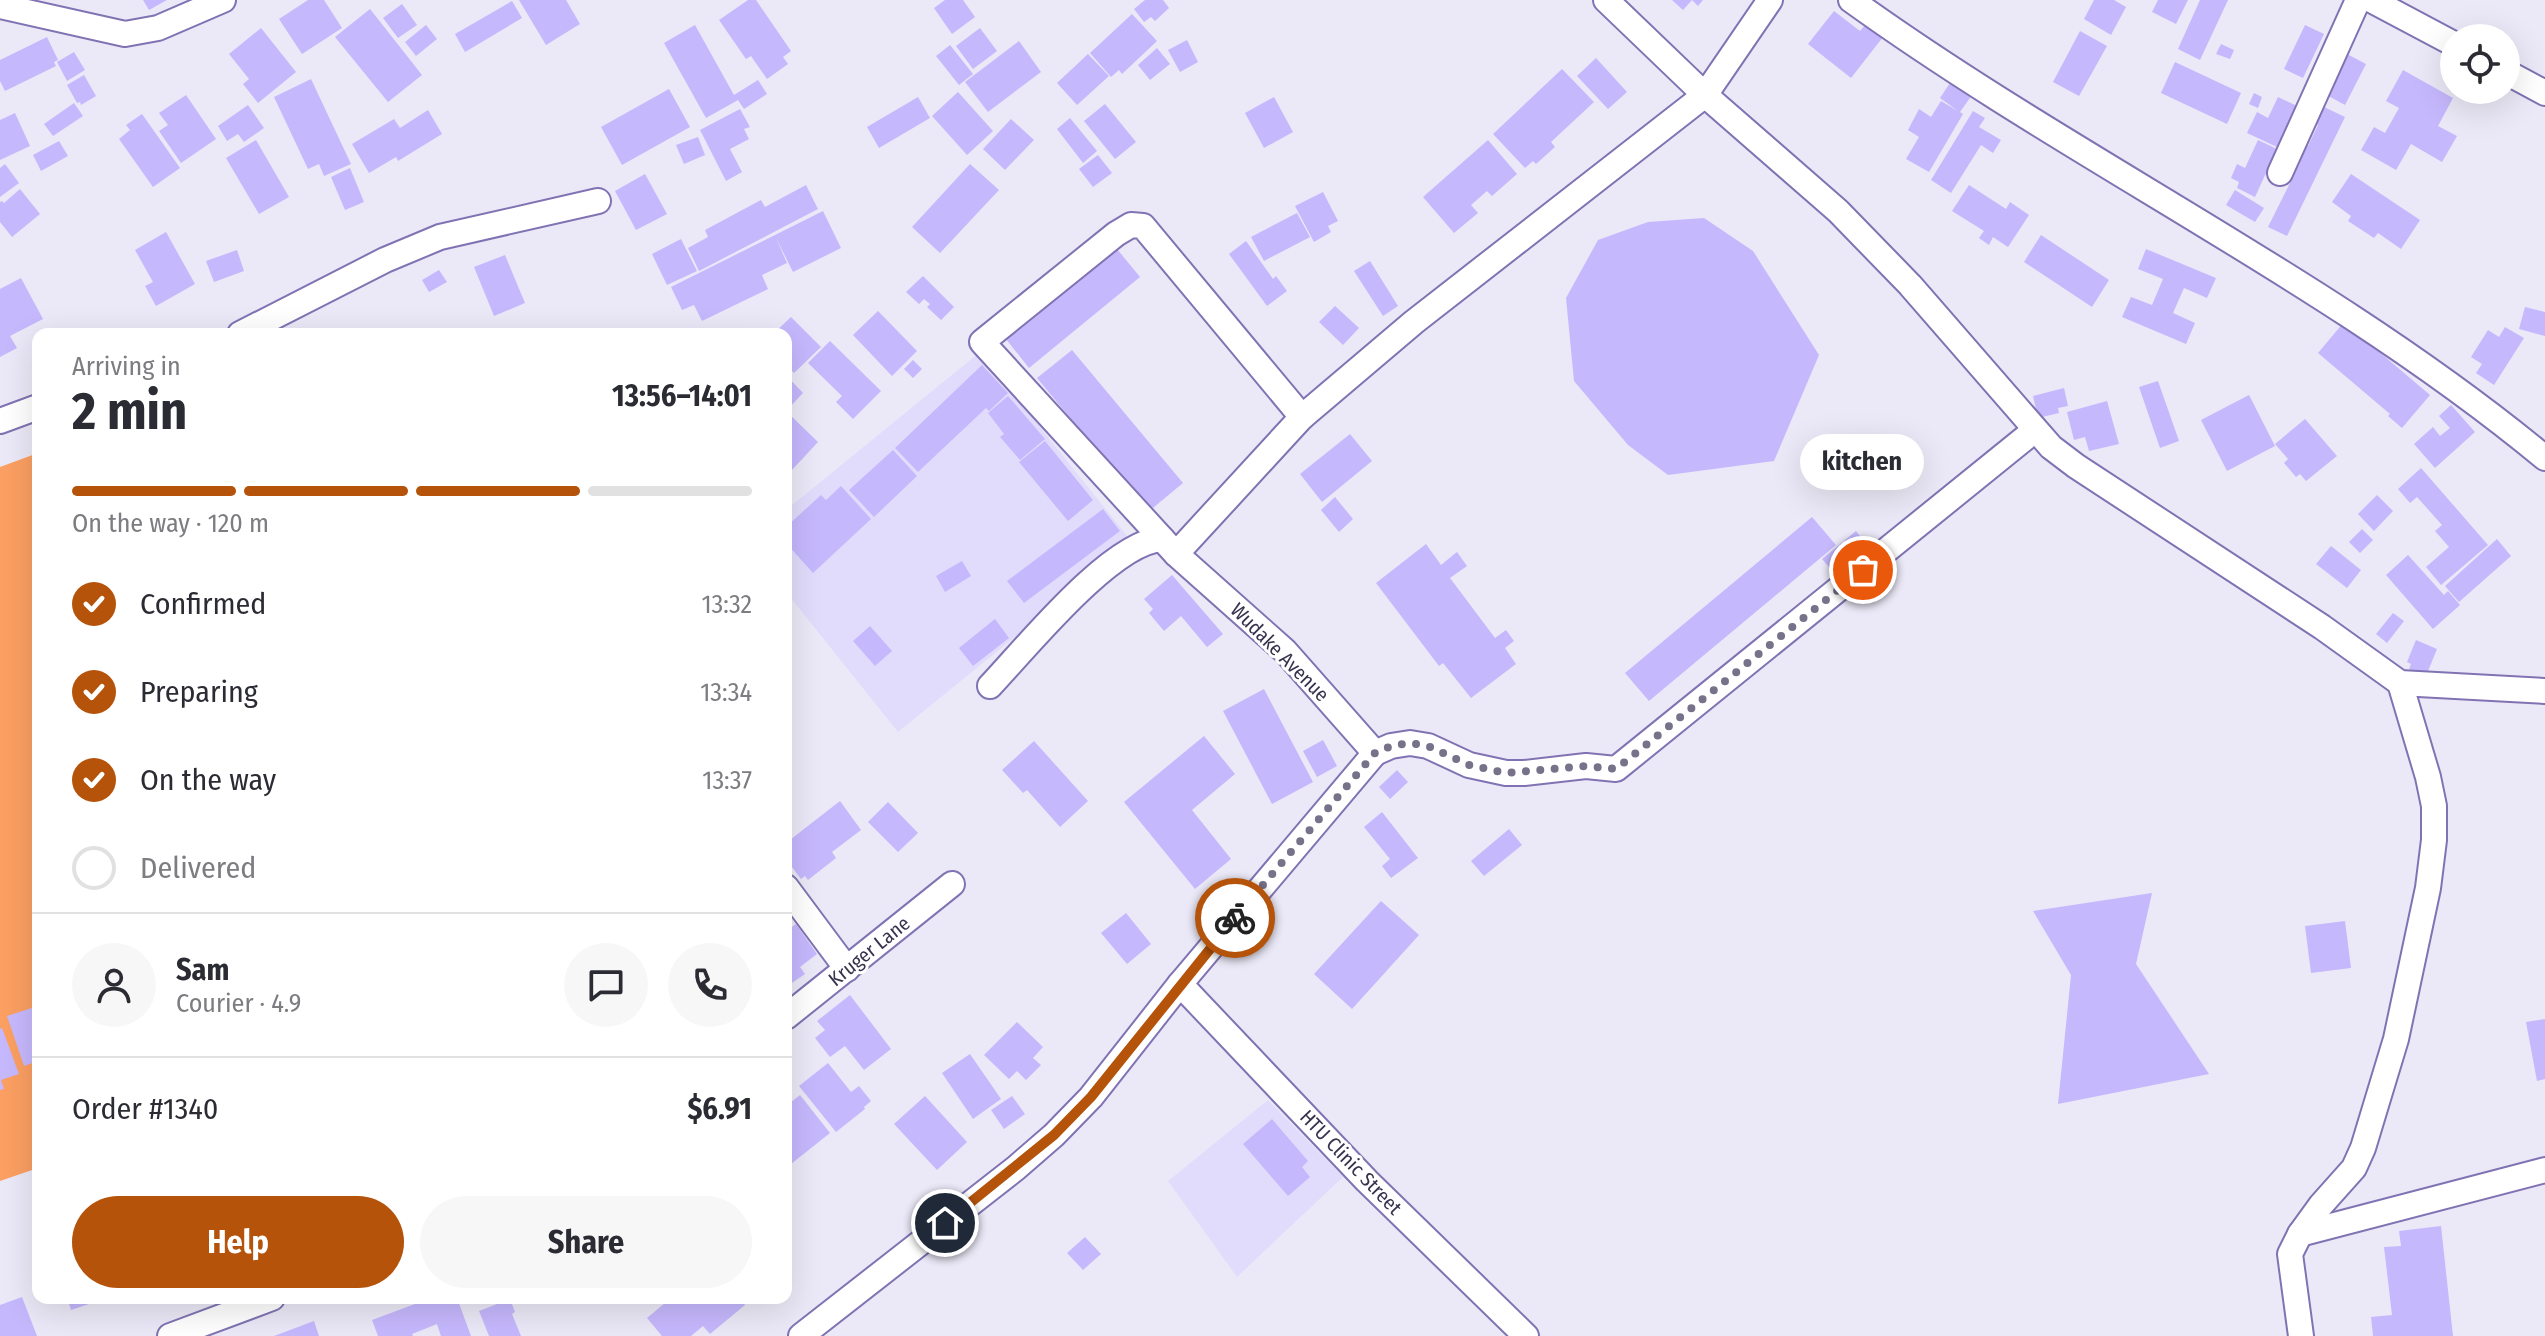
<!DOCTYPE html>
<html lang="en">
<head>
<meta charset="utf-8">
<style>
  :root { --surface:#fff; --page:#f7f7f7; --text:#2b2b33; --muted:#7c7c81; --line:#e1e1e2; --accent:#b45309 }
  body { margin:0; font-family:"Fira Sans Condensed",sans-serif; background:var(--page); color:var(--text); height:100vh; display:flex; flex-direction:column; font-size:30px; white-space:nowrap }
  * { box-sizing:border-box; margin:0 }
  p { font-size:26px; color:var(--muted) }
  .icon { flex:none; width:44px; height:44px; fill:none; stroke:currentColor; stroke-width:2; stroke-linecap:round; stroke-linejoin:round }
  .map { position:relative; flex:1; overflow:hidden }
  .sheet { position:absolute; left:32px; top:328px; width:760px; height:976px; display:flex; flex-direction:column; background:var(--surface); border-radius:16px; box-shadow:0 8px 32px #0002 }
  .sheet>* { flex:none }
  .fabs { position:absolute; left:2440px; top:24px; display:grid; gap:16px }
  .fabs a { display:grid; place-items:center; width:80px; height:80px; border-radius:50%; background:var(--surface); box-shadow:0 8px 32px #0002; font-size:40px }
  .pin { position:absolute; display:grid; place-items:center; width:68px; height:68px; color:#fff; margin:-34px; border:4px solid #fff; border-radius:50%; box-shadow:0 2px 8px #0007 }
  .courier { position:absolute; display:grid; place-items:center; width:80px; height:80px; margin:-40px; border:6px solid #b45309; border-radius:50%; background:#fff; color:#222; box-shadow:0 2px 10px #0007 }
  .bubble { position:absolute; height:56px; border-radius:28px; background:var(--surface); box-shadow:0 8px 32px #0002; font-size:26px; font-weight:700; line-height:56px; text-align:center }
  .headline em { font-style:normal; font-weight:700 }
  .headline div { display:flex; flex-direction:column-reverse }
  .headline { display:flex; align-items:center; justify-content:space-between; height:136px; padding:0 40px }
  h1 { font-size:52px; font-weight:700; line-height:60px }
  .bar { display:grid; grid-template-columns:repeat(4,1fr); gap:12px 8px; align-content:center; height:96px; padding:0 40px }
  .bar i { height:10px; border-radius:6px; background:var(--line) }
  .bar .on { background:var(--accent) }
  .bar p { grid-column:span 4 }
  .line { display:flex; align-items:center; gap:20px; padding:0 40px; border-top:2px solid var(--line) }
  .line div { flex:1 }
  .round { display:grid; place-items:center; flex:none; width:84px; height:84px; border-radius:42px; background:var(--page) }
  ol { padding:0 40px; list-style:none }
  li { display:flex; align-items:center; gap:24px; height:88px }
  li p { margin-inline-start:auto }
  li .icon { padding:8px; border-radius:50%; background:var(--accent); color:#fff; stroke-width:4 }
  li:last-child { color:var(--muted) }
  li i { width:44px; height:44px; border:4px solid var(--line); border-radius:50% }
  .cta { display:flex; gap:16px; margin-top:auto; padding:16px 40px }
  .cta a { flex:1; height:92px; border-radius:48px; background:var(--accent); color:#fff; font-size:32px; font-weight:700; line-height:92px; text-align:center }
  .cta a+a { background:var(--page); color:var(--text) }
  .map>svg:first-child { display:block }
  .built { fill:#e2dcfc }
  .green { fill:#fb9f62 }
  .building { fill:#c6b8fd }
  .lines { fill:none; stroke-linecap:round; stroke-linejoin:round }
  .street-casing { stroke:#8173b3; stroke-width:28 }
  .street { stroke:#fff; stroke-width:24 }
  .done { stroke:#777289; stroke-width:8; stroke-dasharray:0 14.4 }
  .route { stroke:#b45309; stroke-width:10 }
  .labels { text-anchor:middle; stroke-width:6; stroke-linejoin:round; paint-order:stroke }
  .street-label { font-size:20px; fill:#38324e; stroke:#fff }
</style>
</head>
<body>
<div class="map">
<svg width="2545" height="1336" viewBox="0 0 2545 1336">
  <rect width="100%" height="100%" fill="#ebe9f7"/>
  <g class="built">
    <polygon points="980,352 1132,542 898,732 786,592 786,510"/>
    <polygon points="1268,1100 1343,1177 1237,1277 1168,1181"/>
  </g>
  <polygon class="green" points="38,453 38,1168 0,1181 0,467"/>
  <g class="building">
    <polygon points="143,0 167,0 149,10"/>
    <polygon points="308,0 324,0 342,28 302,54 279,19"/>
    <polygon points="519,0 566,0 580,24 546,45"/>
    <polygon points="748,0 756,0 791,51 783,57 788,64 767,79 751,56 746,59 719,20"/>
    <polygon points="945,0 963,0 975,17 952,34 934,8"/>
    <polygon points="1145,0 1163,0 1169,8 1155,21 1151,17 1144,22 1134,9"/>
    <polygon points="1672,0 1703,0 1698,6 1692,0 1683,10"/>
    <polygon points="2094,0 2114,0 2126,7 2111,35 2084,19"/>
    <polygon points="2158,0 2188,0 2176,24 2152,12"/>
    <polygon points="2200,0 2228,0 2200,60 2178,49"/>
    <polygon points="512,1 522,18 465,52 455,34"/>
    <polygon points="402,4 417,25 398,38 383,18"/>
    <polygon points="370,9 422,75 388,102 335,37"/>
    <polygon points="1834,11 1860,31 1866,24 1883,37 1851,78 1808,44"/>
    <polygon points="1132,14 1157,41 1122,74 1119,70 1111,77 1090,53"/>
    <polygon points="426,25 437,39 416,56 405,42"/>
    <polygon points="695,25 734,95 758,80 767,94 744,109 738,100 706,118 664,43"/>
    <polygon points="2305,25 2324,34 2303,78 2284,69"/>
    <polygon points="261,28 296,72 258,103 243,84 249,79 229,54"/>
    <polygon points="980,28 997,51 973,69 956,46"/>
    <polygon points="2080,31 2107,46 2079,96 2053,82"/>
    <polygon points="47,37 58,60 54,62 56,66 5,91 0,81 0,60"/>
    <polygon points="1187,40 1198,62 1180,72 1168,50"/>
    <polygon points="1019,41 1041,72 988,112 965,82"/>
    <polygon points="2221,44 2234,50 2230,59 2216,54"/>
    <polygon points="950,45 973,74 959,85 936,56"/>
    <polygon points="1157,48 1170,64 1150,80 1138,65"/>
    <polygon points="74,52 85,70 67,81 57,62"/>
    <polygon points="2345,53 2366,64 2345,105 2323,93"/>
    <polygon points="1088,54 1109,76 1077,105 1057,83"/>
    <polygon points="1596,58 1627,92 1608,109 1577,76"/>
    <polygon points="2175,62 2241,93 2227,124 2161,93"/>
    <polygon points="1562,69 1594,102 1551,142 1555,147 1536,164 1533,161 1525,168 1493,134"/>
    <polygon points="2403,70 2453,98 2438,126 2457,136 2442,162 2411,144 2396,170 2361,150 2374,127 2385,133 2399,108 2386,101"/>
    <polygon points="84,75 96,96 81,105 80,102 77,103 67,85"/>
    <polygon points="311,79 351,164 324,176 319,164 308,169 274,97"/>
    <polygon points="1952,80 1972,95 1960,112 1963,114 1929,172 1906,159 1919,137 1908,130 1919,109 1931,117 1941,101 1958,111 1940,98"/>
    <polygon points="669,89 690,127 622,165 601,127"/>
    <polygon points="958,92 993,131 967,155 932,116"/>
    <polygon points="2254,93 2262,97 2258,108 2249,104"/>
    <polygon points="186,95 216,139 181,163 159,131 168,125 159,113"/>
    <polygon points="918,97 930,118 879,148 867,127"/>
    <polygon points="1274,97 1293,132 1264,148 1245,113"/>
    <polygon points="2278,97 2297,106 2277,147 2247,133 2257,112 2268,118"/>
    <polygon points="74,103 83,116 53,136 44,124"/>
    <polygon points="1105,104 1136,142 1115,159 1084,121"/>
    <polygon points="248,105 264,128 244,142 238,134 227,141 218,126"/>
    <polygon points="2322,106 2345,117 2287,236 2268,227 2300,163 2296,161 2304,144 2308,146 2318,125 2313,122"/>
    <polygon points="740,109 750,127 744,129 749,139 730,149 742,172 726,181 700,130"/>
    <polygon points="428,110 442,134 398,161 396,157 369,173 352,144 394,119 400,128"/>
    <polygon points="1973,111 1985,118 1979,127 2001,140 1993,153 1981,145 1951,193 1931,180"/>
    <polygon points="15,113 30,146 0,160 0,120"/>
    <polygon points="142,114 180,168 153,187 119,139 130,130 126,125"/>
    <polygon points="1070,118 1097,151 1083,163 1057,129"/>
    <polygon points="1011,119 1034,140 1005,170 983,149"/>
    <polygon points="698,137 705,155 684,164 676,145"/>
    <polygon points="256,140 289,197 259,214 226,158"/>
    <polygon points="1488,140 1517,174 1492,196 1487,191 1471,205 1478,213 1454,233 1423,197"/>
    <polygon points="2258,140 2277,149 2255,197 2237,188 2239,182 2231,178 2237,164 2245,168"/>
    <polygon points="59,141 68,156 41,171 33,155"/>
    <polygon points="1098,155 1112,173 1093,187 1079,169"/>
    <polygon points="5,164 19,183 0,197 0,168"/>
    <polygon points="970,164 999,190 940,253 912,227"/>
    <polygon points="350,168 364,202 345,210 331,177"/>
    <polygon points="645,174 667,214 636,230 615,191"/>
    <polygon points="2351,174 2420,220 2401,249 2378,233 2374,238 2348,221 2351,216 2332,202"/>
    <polygon points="806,185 818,209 699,271 688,248 708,237 705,230 761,200 765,207"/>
    <polygon points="1969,185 2006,209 2010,202 2029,215 2008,247 1993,237 1989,245 1979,238 1984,231 1952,211"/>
    <polygon points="20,189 40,214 12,237 0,222 0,202 2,201 4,203"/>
    <polygon points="2235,190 2264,208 2255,222 2226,205"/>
    <polygon points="1323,192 1338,221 1328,226 1331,232 1314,242 1295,206"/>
    <polygon points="823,211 841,248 793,272 776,238 787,263 762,275 768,289 702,321 694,305 682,310 671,287"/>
    <polygon points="1297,213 1310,237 1264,261 1251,237"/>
    <polygon points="1704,218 1753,251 1819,355 1774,461 1668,475 1628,445 1574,381 1566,298 1598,240 1648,222"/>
    <polygon points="166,232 195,284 156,306 145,286 153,282 135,250"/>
    <polygon points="2041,235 2109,280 2092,307 2024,262"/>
    <polygon points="681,239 697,271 667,285 652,254"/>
    <polygon points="1246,241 1273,279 1276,276 1287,291 1267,306 1229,254"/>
    <polygon points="1117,249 1140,277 1029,368 1006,339"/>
    <polygon points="2146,249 2216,278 2207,298 2184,288 2173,313 2195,323 2186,344 2122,317 2131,297 2152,305 2163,279 2138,269"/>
    <polygon points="237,250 244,271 214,282 206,261"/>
    <polygon points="505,255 525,303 494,316 474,267"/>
    <polygon points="1370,261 1398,306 1383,316 1354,271"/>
    <polygon points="439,270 447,282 429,292 422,280"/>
    <polygon points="923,276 954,307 941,320 927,307 930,304 924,299 919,304 906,292"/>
    <polygon points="21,278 43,319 10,336 17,348 0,357 0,289"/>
    <polygon points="1335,306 1359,328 1343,345 1319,322"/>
    <polygon points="2525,307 2545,312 2545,336 2519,329"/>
    <polygon points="878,311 917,351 892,376 853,335"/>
    <polygon points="791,317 821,347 794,373 786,365 786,334 773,334"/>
    <polygon points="2344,322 2430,395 2402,428 2388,416 2390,414 2318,353"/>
    <polygon points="2505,327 2524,338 2494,385 2476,373 2482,364 2471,357 2488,330 2499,337"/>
    <polygon points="830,341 881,391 853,419 836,402 842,396 808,363"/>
    <polygon points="1072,350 1183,483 1148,512 1037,378"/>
    <polygon points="913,360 922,369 913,378 904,369"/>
    <polygon points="982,365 1008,393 989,411 986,408 918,472 895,448"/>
    <polygon points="786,375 803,393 789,408 786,405"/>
    <polygon points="2158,381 2179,441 2160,448 2139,387"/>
    <polygon points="2064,388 2068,406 2058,408 2059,413 2038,418 2033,396"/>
    <polygon points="2249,395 2275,446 2227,471 2201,420"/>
    <polygon points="1008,396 1045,439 1020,460 1000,437 1004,434 988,413"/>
    <polygon points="2107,401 2119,444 2089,451 2085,437 2074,440 2067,412"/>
    <polygon points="2451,405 2475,432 2435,468 2414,444 2433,427 2440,436 2450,428 2439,416"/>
    <polygon points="786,411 818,442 791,471 786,467"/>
    <polygon points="2305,419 2337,456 2306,481 2300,474 2296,477 2284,463 2288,459 2275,444"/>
    <polygon points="1350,434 1372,461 1322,502 1300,474"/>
    <polygon points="1045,441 1093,500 1068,521 1019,462"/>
    <polygon points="893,450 917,476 874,517 849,490"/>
    <polygon points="2421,468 2488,545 2441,585 2426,567 2449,547 2435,531 2442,525 2417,497 2410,503 2398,489"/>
    <polygon points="841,486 871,519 813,573 786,543 786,527 821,495 826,500"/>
    <polygon points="2377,495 2393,511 2374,531 2358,514"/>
    <polygon points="1335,497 1353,519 1339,532 1321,510"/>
    <polygon points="1103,509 1120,531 1024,603 1007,581"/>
    <polygon points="1812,517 1836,545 1649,701 1625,673"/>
    <polygon points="2362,529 2373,540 2360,553 2349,542"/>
    <polygon points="1856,531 1869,548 1836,575 1822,559"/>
    <polygon points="2497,539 2511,556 2459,602 2445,586"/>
    <polygon points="1426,544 1441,565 1457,552 1467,566 1450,578 1495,638 1506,630 1514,641 1505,648 1516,664 1471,698 1443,663 1439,666 1376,583"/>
    <polygon points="2331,546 2361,570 2347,588 2316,564"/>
    <polygon points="2408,555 2444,595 2448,591 2460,605 2433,629 2386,575"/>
    <polygon points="962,561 971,576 945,592 936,576"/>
    <polygon points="1172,575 1223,634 1207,647 1181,616 1164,631 1149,613 1153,609 1144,599"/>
    <polygon points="2393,613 2404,621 2387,643 2376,634"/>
    <polygon points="995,619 1009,638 973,666 959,648"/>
    <polygon points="870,626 892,651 875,666 853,641"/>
    <polygon points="2416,640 2437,649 2426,676 2409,669 2411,664 2407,662"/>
    <polygon points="1264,689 1313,782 1272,804 1223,711"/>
    <polygon points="1204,736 1235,774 1192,810 1231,859 1195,889 1124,802"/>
    <polygon points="1323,740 1337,766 1317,777 1303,751"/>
    <polygon points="1034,741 1088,801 1060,827 1027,790 1023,793 1002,770"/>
    <polygon points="1397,770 1408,782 1390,799 1379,787"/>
    <polygon points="840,801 861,830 832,852 836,858 808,880 805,876 801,879 786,859 786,843"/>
    <polygon points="888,802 918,833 898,852 868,822"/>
    <polygon points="1382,812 1418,858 1391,878 1382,866 1390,859 1364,827"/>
    <polygon points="1509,829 1522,845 1484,876 1471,861"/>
    <polygon points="2152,893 2136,964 2209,1074 2058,1104 2071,975 2033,911"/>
    <polygon points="1381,901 1419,935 1352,1009 1314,974"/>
    <polygon points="1126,913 1151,944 1127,964 1101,933"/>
    <polygon points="2345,921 2351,968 2311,973 2305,926"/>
    <polygon points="796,924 817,954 800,967 805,974 786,987 786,931"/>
    <polygon points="850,995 891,1049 864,1070 845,1046 830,1057 815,1038 825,1030 817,1021"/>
    <polygon points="38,1006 38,1061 24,1066 7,1016"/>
    <polygon points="2545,1019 2545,1079 2537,1081 2526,1022"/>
    <polygon points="1017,1022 1043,1047 1033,1058 1041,1065 1026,1080 1017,1071 1009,1079 984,1055"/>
    <polygon points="2,1028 19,1074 1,1080 4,1089 0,1090 0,1029"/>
    <polygon points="970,1054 1001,1099 973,1119 942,1073"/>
    <polygon points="828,1063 851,1092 859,1086 871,1101 864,1107 865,1109 836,1132 799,1086"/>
    <polygon points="800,1095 830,1133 786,1168 786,1106"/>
    <polygon points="925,1096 967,1142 937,1170 894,1124"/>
    <polygon points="1012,1096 1025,1114 1004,1129 991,1110"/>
    <polygon points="1272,1119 1308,1161 1302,1167 1310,1177 1288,1196 1243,1144"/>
    <polygon points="2441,1226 2453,1336 2373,1336 2371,1317 2392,1315 2384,1247 2401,1246 2399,1231"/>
    <polygon points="1085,1237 1101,1254 1083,1270 1067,1253"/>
    <polygon points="22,1297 37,1336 0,1336 0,1305"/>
    <polygon points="67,1298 97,1298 98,1301 71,1310"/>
    <polygon points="431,1298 457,1298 471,1336 441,1336 437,1324 412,1334 413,1336 378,1336 372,1320"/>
    <polygon points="671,1298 739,1298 745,1305 710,1334 703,1326 691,1336 662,1336 647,1318"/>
    <polygon points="510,1299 515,1312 512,1314 521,1336 489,1336 479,1311"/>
    <polygon points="314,1321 319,1336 274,1336"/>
  </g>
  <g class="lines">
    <g class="street-casing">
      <g id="street">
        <polyline points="1606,0 1705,95 1838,211 1910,285 2051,447 2076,466 2322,627 2400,683 2545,691"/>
        <path d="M1851,0C2076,162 2331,281 2545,458"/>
        <polyline points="2371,0 2454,44"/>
        <polyline points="0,6 125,34 158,28 223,0"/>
        <polyline points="2506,72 2545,93"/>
        <polyline points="2280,173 2358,0"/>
        <polyline points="240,334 385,260 440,237 598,201"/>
        <polyline points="0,421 38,407"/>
        <polyline points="1176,554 982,342 1116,234 1131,225 1143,226 1302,417"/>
        <path d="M990,686C1026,648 1111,542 1162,539"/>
        <polyline points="1375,753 1391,746 1410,743 1428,746 1469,765 1506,773 1524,773 1586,766 1616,769 2035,430"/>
        <polyline points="786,887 847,969"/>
        <polyline points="1180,984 1367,1181 1526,1336"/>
        <polyline points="786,1017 952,884"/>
        <polyline points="2300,1234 2545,1170"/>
        <polyline points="170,1336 272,1298"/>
        <polyline points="801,1336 1016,1168 1054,1135 1091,1097 1180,984 1375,753 1285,651 1176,554 1302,417 1414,322 1705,95 1770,0"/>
        <polyline points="2301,1336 2290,1254 2300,1234 2321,1205 2354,1168 2363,1148 2396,1039 2428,888 2434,840 2434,806 2428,777 2400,683"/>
      </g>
    </g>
    <use href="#street" class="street"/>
  </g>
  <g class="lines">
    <polyline class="done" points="1235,918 1375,753 1391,746 1410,743 1428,746 1469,765 1506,773 1586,766 1616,769 1863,570"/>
    <polyline class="route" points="945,1223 1054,1135 1091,1097 1235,918"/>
  </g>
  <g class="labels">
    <g class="street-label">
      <text transform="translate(1280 652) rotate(45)" y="7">Wudake Avenue</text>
      <text transform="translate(869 951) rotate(-39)" y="7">Kruger Lane</text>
      <text transform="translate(1351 1162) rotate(46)" y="7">HTU Clinic Street</text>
    </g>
  </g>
</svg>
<div class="fabs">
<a><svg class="icon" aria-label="locate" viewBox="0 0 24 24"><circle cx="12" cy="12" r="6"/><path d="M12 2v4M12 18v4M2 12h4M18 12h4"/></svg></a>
</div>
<div class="pin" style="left:1863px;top:570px;background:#ea580c"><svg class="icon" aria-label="bag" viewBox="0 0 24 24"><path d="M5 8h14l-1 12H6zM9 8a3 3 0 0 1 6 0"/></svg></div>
<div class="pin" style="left:945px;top:1223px;background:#1f2937"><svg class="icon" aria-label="home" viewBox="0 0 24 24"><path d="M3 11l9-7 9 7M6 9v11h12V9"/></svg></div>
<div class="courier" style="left:1235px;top:918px"><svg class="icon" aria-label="bike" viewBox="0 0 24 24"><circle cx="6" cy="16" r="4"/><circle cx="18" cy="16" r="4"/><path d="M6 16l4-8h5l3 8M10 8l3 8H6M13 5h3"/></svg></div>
<div class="bubble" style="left:1800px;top:434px;width:124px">kitchen</div>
<section class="sheet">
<div class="headline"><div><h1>2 min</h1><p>Arriving in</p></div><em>13:56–14:01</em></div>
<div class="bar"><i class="on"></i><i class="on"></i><i class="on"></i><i></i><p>On the way · 120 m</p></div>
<ol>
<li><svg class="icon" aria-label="check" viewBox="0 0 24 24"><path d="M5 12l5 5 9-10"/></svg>Confirmed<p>13:32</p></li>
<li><svg class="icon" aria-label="check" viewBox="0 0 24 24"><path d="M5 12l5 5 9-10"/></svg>Preparing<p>13:34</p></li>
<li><svg class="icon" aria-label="check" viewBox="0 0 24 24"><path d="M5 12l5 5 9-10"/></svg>On the way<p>13:37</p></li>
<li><i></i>Delivered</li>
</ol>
<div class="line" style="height:144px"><a class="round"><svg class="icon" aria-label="person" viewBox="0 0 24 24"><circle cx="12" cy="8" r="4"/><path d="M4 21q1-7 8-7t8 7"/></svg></a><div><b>Sam</b><p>Courier · 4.9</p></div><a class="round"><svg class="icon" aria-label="chat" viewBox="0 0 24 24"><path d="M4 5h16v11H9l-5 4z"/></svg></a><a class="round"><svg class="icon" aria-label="phone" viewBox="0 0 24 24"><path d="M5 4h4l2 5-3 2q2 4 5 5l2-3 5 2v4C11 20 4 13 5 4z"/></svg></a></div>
<div class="line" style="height:104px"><div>Order #1340</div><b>$6.91</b></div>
<div class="cta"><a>Help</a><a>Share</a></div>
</section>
</div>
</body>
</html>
